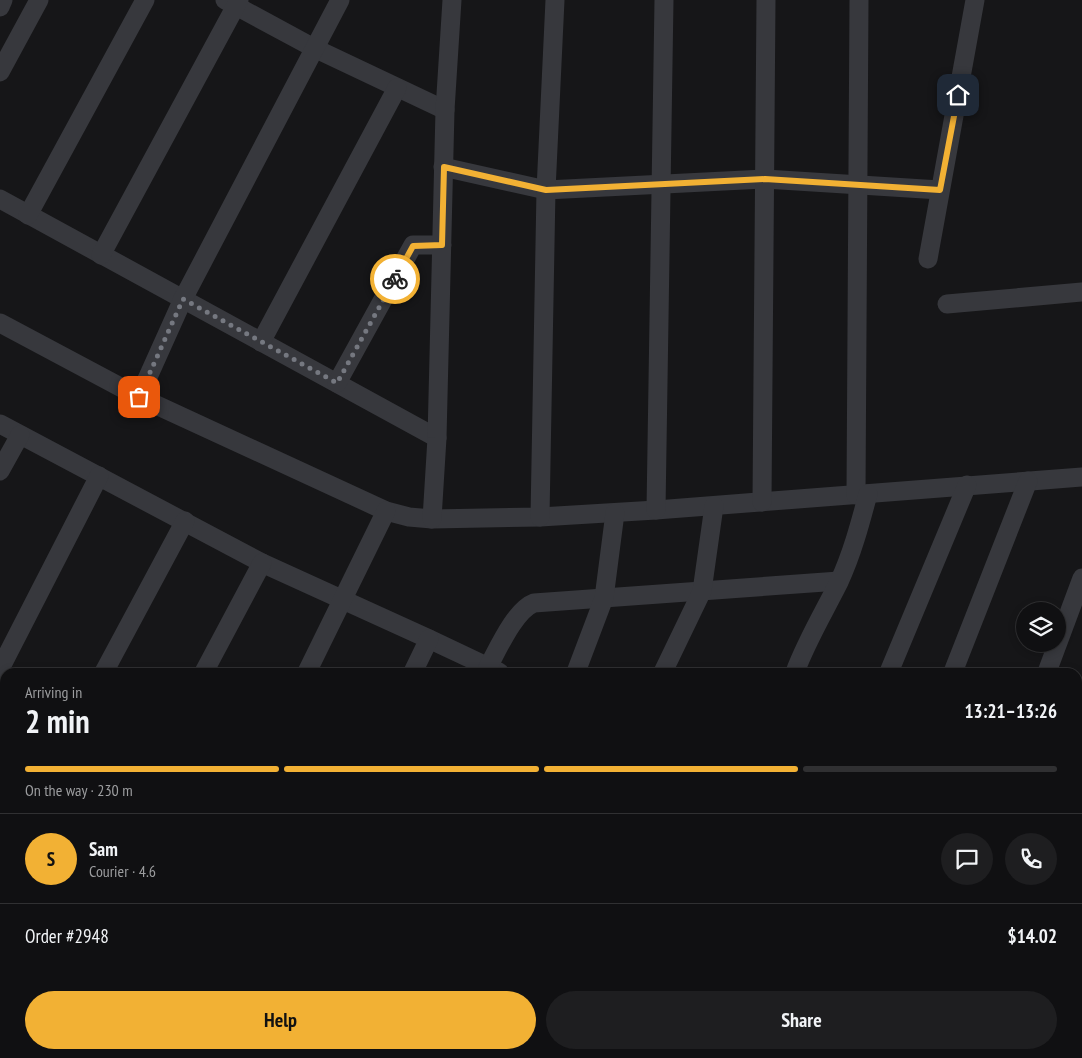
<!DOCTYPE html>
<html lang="en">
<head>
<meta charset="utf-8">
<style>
  :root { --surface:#101012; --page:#1e1e20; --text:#f1f3f6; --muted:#9c9d9f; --line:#303032; --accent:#f2b134 }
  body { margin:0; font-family:"PT Sans Narrow",sans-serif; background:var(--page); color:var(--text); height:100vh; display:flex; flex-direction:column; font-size:19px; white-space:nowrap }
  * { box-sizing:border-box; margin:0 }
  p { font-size:16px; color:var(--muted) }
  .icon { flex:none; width:28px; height:28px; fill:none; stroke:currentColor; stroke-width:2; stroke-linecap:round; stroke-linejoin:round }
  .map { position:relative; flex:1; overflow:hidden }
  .panel { position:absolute; left:0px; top:668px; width:1082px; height:391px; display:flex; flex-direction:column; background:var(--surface); border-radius:15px 15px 0 0; box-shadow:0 2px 8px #0003,0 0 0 1px var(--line) }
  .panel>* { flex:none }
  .tools { position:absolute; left:1016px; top:602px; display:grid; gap:10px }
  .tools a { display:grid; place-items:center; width:50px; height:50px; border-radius:50%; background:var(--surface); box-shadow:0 2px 8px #0003,0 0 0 1px var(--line); font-size:25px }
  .pin { position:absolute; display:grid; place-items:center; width:42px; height:42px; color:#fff; margin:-21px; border-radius:10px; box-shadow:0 2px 8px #0006 }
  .courier { position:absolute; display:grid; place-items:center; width:50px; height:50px; margin:-25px; border:4px solid #f2b134; border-radius:50%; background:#fff; color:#222; box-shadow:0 1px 6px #0007 }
  .head em { font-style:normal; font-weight:700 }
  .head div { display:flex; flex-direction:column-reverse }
  .head { display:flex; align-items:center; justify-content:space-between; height:85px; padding:0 25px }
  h1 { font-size:32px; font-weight:700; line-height:38px }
  .bar { display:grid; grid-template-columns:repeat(4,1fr); gap:8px 5px; align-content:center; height:60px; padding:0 25px }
  .bar i { height:6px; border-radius:4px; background:var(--line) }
  .bar .selected { background:var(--accent) }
  .bar p { grid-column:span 4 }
  .line { display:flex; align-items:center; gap:12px; padding:0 25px; border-top:1px solid var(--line) }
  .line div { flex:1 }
  .round { display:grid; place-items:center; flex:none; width:52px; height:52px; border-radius:26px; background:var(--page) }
  .action { display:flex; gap:10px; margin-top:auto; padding:10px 25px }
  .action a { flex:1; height:58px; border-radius:30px; background:var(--accent); color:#111; font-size:20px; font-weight:700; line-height:58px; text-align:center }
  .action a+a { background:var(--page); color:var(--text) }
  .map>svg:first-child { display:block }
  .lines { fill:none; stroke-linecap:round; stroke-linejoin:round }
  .street { stroke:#37383d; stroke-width:19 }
  .done { stroke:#757880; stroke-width:5; stroke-dasharray:0 9 }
  .route { stroke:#f2b134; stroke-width:6 }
</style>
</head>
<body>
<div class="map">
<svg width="1082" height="1058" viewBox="0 0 1082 1058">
  <rect width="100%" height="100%" fill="#161618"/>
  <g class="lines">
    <g class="street">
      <polyline points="225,0 314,48 445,110"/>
      <polyline points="0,7 3,0"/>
      <polyline points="0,72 39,0"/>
      <polyline points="443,167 546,190 765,179 940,190"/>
      <polyline points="0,199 437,438"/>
      <polyline points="28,215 145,0"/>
      <polyline points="101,255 239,0"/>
      <polyline points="928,259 975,0"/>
      <polyline points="947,304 1082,292"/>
      <polyline points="0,323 139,397 386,511 409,517 432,519 540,517 656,510 1082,477"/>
      <polyline points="261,342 397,88"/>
      <polyline points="337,383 413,245 442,245"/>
      <polyline points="139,397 183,299 340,0"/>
      <polyline points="0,424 262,563 429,639 499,672"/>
      <polyline points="0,471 20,435"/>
      <polyline points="856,495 859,0"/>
      <polyline points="762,502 766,0"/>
      <polyline points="656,510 664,0"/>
      <polyline points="540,517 546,190 555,0"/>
      <polyline points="432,519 437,438 445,110 452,0"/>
      <path d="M488,667C498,649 515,610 534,603L839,581"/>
      <polyline points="0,669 99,476"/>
      <polyline points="104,672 185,521"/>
      <polyline points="204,672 262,563"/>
      <polyline points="307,672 386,511"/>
      <polyline points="413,672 429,639"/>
      <polyline points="576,672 604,598 615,513"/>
      <polyline points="663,672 702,591 714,506"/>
      <path d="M795,672C807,640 824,612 839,582C852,554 860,524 868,494"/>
      <polyline points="889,672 967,485"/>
      <polyline points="953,672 1028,481"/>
      <polyline points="1047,672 1082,578"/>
      <polyline points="0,715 5,717"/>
      <polyline points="1078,849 1082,835"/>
      <polyline points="0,868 5,859"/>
      <polyline points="0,1043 5,1046"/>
      <polyline points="87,1054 96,1058"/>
      <polyline points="111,1058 113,1054"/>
      <polyline points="222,1058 224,1054"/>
      <polyline points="348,1058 350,1054"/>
      <polyline points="473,1058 475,1054"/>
      <polyline points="537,1058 539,1054"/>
      <polyline points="656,1058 658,1054"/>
      <polyline points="746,1058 748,1054"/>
      <polyline points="815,1058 816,1054"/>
      <polyline points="911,1058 912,1054"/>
      <polyline points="1007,1058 1009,1054"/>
    </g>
  </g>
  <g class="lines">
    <polyline class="done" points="139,397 183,299 337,383 395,279"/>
    <polyline class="route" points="395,279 413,246 442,245 444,167 546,190 765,179 940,190 958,95"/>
  </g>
</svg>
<div class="tools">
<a><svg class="icon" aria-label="layers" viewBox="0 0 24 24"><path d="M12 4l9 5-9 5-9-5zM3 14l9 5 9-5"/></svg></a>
</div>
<div class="pin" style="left:139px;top:397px;background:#ea580c"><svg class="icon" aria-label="bag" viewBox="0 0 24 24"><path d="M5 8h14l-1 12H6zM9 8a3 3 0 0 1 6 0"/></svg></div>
<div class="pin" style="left:958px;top:95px;background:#1f2937"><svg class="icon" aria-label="home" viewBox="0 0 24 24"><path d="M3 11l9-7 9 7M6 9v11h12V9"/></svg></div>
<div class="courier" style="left:395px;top:279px"><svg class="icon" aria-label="bike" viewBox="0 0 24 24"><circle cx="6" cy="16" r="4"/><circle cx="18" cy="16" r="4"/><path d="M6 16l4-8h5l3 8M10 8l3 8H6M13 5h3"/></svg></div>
<section class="panel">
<div class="head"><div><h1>2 min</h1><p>Arriving in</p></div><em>13:21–13:26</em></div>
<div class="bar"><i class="selected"></i><i class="selected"></i><i class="selected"></i><i></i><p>On the way · 230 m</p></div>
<div class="line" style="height:90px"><b class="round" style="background:var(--accent);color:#111">S</b><div><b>Sam</b><p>Courier · 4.6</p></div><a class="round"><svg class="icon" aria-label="chat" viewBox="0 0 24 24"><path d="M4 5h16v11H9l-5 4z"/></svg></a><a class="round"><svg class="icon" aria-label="phone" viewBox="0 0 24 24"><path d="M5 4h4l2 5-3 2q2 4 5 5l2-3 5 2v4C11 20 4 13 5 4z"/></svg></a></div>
<div class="line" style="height:65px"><div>Order #2948</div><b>$14.02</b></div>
<div class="action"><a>Help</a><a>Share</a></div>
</section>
</div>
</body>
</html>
